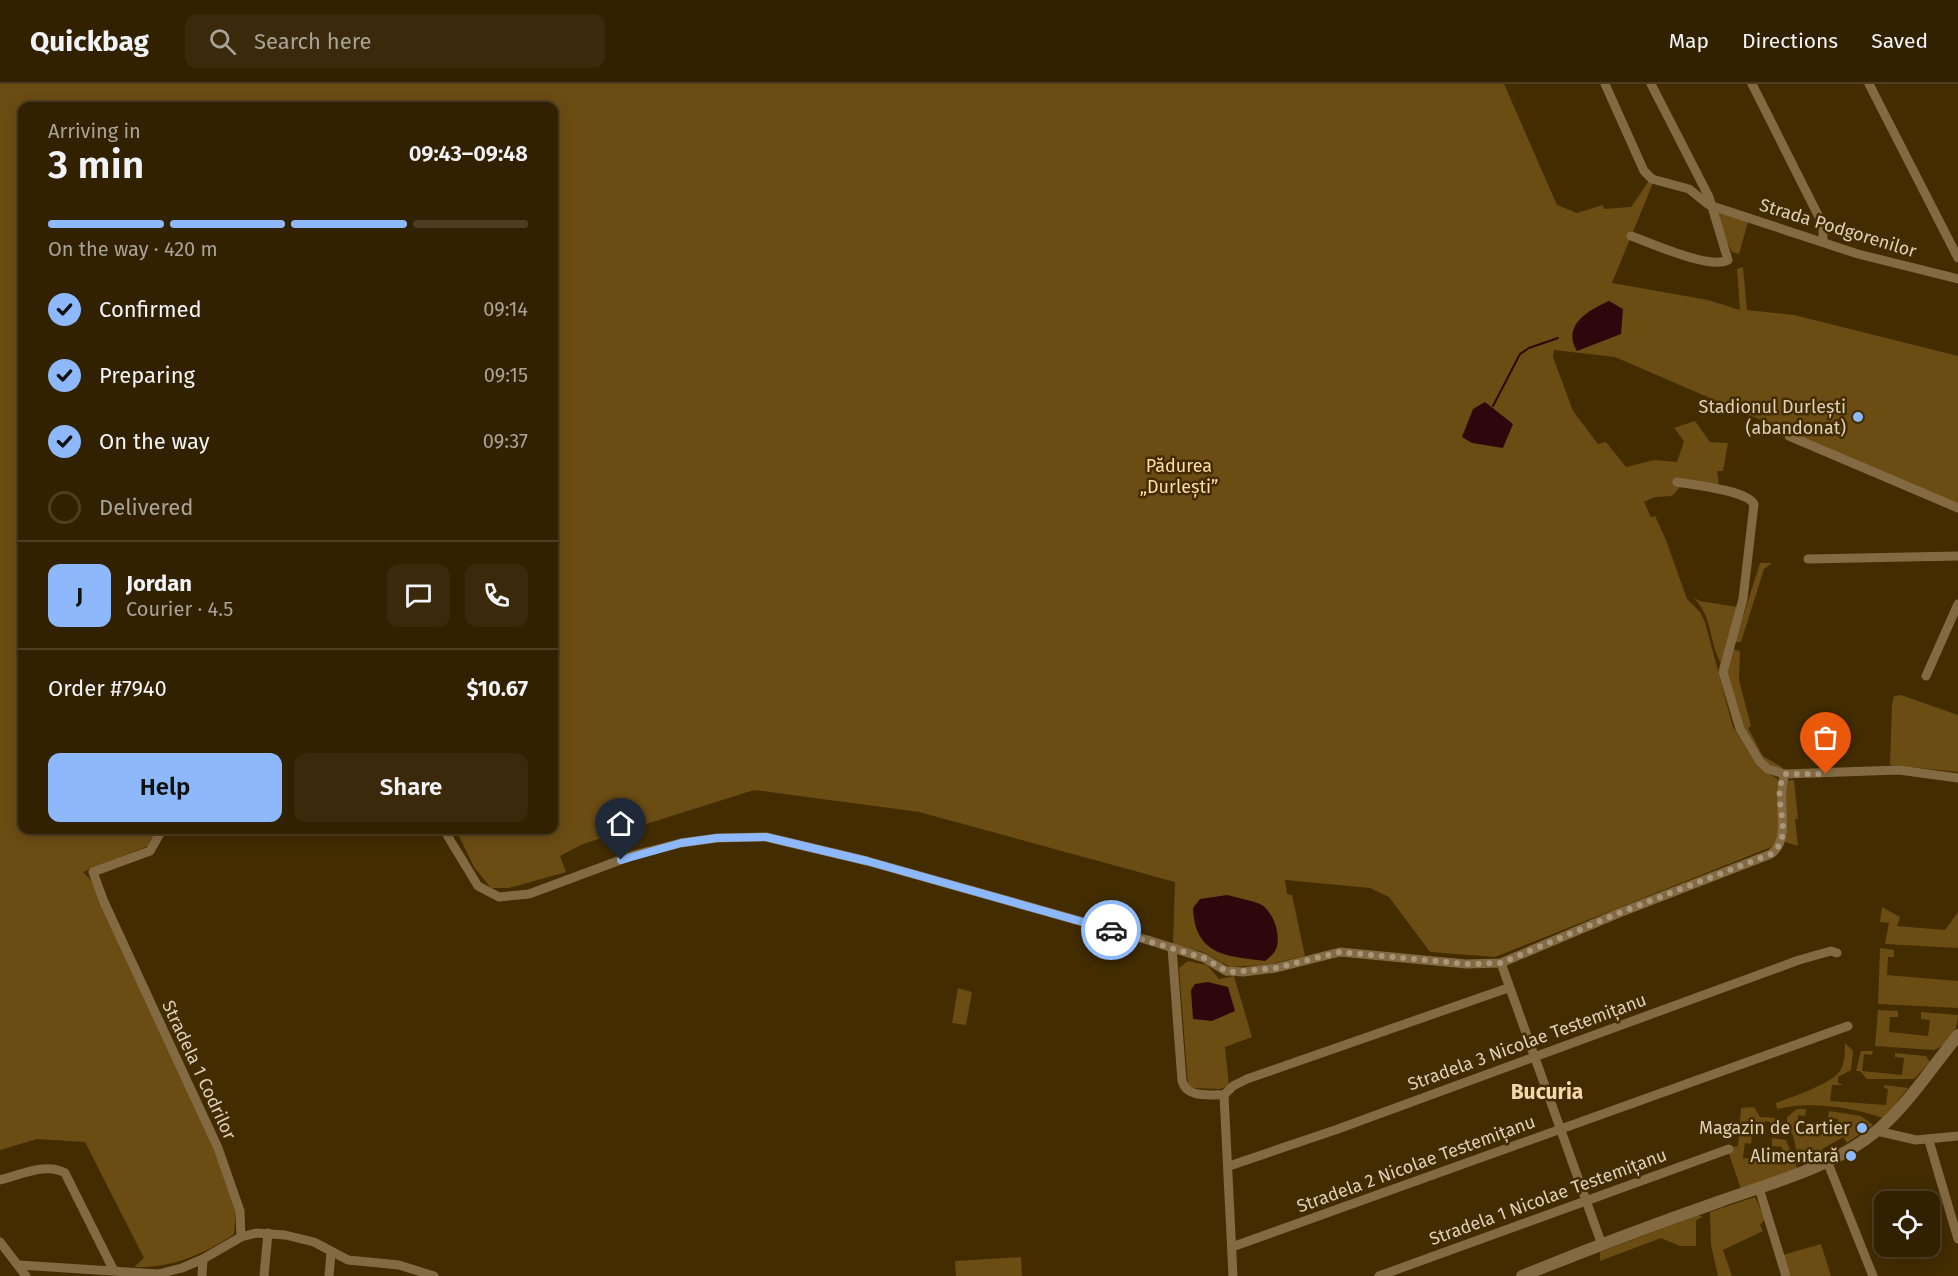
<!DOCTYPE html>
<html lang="en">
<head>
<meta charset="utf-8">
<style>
  :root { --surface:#322100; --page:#3a290a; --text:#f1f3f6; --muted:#a8a399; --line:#4d3e22; --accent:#8db9fc }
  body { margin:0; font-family:"Fira Sans",sans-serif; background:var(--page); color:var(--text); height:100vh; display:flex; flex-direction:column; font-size:22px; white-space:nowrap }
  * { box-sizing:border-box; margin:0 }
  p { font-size:20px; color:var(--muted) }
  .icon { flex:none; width:33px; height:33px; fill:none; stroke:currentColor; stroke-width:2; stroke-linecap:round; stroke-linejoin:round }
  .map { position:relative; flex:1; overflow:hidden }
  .panel { position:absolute; left:18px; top:18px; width:540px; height:732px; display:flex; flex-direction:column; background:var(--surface); border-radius:12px; box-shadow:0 3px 15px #0003,0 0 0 2px var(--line) }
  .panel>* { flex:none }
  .controls { position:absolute; left:1874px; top:1107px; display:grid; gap:12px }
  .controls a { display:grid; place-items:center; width:66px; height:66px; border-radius:12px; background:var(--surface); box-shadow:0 3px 15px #0003,0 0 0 2px var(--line); font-size:30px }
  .pin { position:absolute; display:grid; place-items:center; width:51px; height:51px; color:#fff; margin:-62px -26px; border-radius:50% 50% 50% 0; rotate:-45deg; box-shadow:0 0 6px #0007 }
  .pin .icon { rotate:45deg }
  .courier { position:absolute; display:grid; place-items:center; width:60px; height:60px; margin:-30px; border:4px solid #8db9fc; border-radius:50%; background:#fff; color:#222; box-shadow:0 2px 8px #0007 }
  .headline em { font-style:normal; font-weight:600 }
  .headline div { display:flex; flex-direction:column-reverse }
  .headline { display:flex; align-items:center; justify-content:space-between; height:102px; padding:0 30px }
  h1 { font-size:39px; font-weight:600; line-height:45px }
  .bar { display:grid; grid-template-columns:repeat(4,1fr); gap:9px 6px; align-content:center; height:72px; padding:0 30px }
  .bar i { height:8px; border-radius:4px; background:var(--line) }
  .bar .selected { background:var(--accent) }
  .bar p { grid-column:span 4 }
  .line { display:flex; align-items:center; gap:15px; padding:0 30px; border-top:2px solid var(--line) }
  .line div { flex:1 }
  .round { display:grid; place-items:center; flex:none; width:63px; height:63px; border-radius:12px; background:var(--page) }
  ol { padding:0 30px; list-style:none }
  li { display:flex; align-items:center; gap:18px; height:66px }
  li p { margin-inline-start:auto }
  li .icon { padding:6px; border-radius:50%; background:var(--accent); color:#111; stroke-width:4 }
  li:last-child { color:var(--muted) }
  li i { width:33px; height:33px; border:3px solid var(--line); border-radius:50% }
  .cta { display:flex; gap:12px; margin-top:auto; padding:12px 30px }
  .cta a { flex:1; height:69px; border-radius:12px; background:var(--accent); color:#111; font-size:24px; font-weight:600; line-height:69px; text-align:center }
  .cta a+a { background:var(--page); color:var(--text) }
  header { display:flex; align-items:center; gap:36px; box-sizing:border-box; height:84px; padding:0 30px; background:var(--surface); border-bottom:2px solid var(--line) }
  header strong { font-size:28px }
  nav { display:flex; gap:33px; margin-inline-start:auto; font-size:21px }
  .search { width:420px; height:54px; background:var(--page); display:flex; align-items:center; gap:15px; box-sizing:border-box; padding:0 21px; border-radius:12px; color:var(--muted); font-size:22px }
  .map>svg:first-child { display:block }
  .green { fill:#6b4c13 }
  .water { fill:#2e070c }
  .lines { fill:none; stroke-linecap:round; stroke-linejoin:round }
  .stream { stroke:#2e070c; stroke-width:2 }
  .minor { stroke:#836a42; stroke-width:9 }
  .tertiary { stroke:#836a42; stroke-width:12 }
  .done { stroke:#a79679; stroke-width:6; stroke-dasharray:0 10.8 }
  .route { stroke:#8db9fc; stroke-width:8 }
  .poi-dot { fill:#8db9fc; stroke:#422c00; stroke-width:2 }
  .labels { text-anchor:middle; stroke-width:5; stroke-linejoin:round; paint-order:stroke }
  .street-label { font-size:18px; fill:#ddcfba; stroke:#422c00 }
  .poi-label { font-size:18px; fill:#ddcfba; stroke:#422c00; text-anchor:end }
  .park-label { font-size:18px; fill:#feddaa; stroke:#422c00 }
  .quarter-label { font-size:21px; font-weight:bold; fill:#f4d8ac; stroke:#422c00 }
</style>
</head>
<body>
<header>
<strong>Quickbag</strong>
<div class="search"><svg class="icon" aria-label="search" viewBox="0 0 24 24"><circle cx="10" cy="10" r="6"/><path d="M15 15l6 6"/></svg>Search here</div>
<nav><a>Map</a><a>Directions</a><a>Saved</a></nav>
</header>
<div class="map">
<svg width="1958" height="1192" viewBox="0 0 1958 1192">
  <rect width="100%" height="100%" fill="#422c00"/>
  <g class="green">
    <path d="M0,0H1504L1557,121L1577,129L1603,121L1604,125L1631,123L1649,97L1653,99L1612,199L1708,216L1740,226L1737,185L1743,183L1747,226L1794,231L1958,272V421L1615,273L1554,266L1553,273L1573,327L1598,360L1606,358L1626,383L1654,376L1677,378L1684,357L1674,344L1695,337L1710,358L1728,359L1723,387H1717L1719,402L1680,403L1672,412L1655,413L1644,418L1651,433L1655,432L1666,456L1687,515L1700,528L1705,538L1733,643L1758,683L1778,695L1779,754L1774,762L1495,873L1430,868L1389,813L1370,804L1285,796L1287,810L1292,811L1305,872L1267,881L1230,883L1203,868L1173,860L1175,798L919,728L754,706L583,760L560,772L566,788L509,804H491L474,783L456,746H554V22H22V746H158L151,761L83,788L92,797L219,1073L236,1128L234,1150C203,1171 172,1184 134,1183L144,1174L85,1058L37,1055L0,1066Z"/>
    <polygon points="1716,127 1748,138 1739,170 1732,168 1715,132"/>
    <polygon points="1760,479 1772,479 1764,485 1741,558 1735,558"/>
    <path d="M1694,514L1700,517L1737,523L1722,581C1708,558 1714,535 1694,514Z"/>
    <polygon points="1732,565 1740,567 1739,596 1751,642 1748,644 1763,672 1782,683 1780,686 1763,677 1746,650 1727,587"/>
    <polygon points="1901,611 1958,631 1958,688 1890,681 1892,620 1894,612"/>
    <polygon points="1794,696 1798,735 1795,735 1798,762 1785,758 1782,703 1785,697"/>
    <polygon points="1882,823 1900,833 1897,842 1945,846 1958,828 1958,864 1885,860 1889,839 1880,838"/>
    <polygon points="1880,864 1894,866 1894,873 1888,873 1887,891 1958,897 1958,924 1878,920"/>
    <polygon points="1188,877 1207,881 1219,895 1234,892 1252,953 1225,963 1229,1002 1220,1005 1191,1004 1188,1000 1179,884"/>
    <polygon points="958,904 972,908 966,941 952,939"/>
    <path d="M1878,926L1898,927V933H1890L1889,948L1928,952L1930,936L1921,935V928L1958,931C1958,945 1949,961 1934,966L1875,962Z"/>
    <path d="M1845,959L1853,967L1851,986L1838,993V999L1844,1001H1832L1830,1017L1886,1021L1888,1005L1884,1004V1001L1908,1004L1886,1032L1883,1034C1849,1023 1812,1017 1777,1025L1776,1019C1792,1013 1831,1000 1840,987C1845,979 1845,967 1845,959Z"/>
    <polygon points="1861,967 1873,967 1872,971 1864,970 1862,987 1902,991 1904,974 1895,973 1895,969 1926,972 1930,978 1914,995 1867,995 1860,987 1856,987"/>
    <polygon points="1754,1023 1760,1033 1776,1034 1783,1039 1782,1046 1777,1051 1771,1049 1770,1038 1765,1037 1763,1044 1753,1043 1751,1060 1745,1059 1743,1074 1780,1078 1782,1063 1772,1062 1772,1054 1786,1056 1798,1086 1741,1105 1727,1064 1738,1062 1741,1024"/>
    <polygon points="1797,1025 1806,1025 1805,1032 1798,1031 1797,1048 1836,1051 1838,1035 1828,1034 1829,1027 1861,1032 1873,1041 1847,1059 1843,1053 1822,1065 1825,1072 1805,1082 1797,1069 1793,1051 1787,1048 1787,1033"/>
    <polygon points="1755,1113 1765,1135 1760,1141 1763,1147 1723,1166 1732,1192 1718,1192 1711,1161 1710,1128"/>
    <polygon points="1698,1131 1703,1133 1696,1136 1696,1162 1680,1162 1661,1154 1600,1177 1600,1168"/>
    <polygon points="1821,1160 1831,1192 1789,1192 1783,1171"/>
    <polygon points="1021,1173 1022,1192 956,1192 955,1177"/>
  </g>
  <g class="water">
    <path d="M1609,217L1623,225L1621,250L1577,267C1561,241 1589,226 1609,217Z"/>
    <polygon points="1485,318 1513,340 1503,364 1472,359 1462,353 1473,325"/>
    <path d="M1227,811C1238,814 1250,816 1260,820C1273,826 1283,854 1275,867C1273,871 1268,874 1265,877C1227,872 1195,872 1193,824L1200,815Z"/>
    <polygon points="1208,898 1228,903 1235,927 1212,937 1193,935 1191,906 1195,900"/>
  </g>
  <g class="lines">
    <polyline class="stream" points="1493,322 1520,270 1529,264 1558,254"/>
    <g class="minor">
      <polyline points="1605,0 1644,87 1652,95 1689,105 1709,121 1858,170 1958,195"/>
      <polyline points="1752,0 1823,141 1823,157"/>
      <polyline points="1869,0 1958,174"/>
      <path d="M1631,152C1651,159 1710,186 1728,176L1709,113L1651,0"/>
      <polyline points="1789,352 1958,424"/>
      <path d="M1677,398C1694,401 1746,406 1754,420L1743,515L1723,588L1740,645L1760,678L1768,685L1785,690L1899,686L1958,694"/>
      <polyline points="1808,475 1958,472"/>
      <polyline points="1926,592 1958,520"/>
      <path d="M444,746L478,802L499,813L529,810L634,771L681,759L717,754L766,753L867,777L1151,857L1204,874L1226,887L1243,888L1276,884L1340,868L1466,880L1501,879L1619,829L1771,770C1793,754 1775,717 1785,690"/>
      <path d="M1172,864L1182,997C1187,1015 1210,1010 1224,1011L1233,1002L1247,995L1508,904"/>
      <polyline points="1501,879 1602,1161"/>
      <polyline points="1224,1011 1233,1192"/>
      <polyline points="1877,1047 1916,1056 1958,1052"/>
      <polyline points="1929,1057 1958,1155"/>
      <polyline points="1827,1077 1873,1192"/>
      <polyline points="1229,1082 1338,1045 1799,876 1831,867 1837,869"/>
      <path d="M0,1096C20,1091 46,1078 65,1089L113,1185"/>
      <polyline points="1759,1104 1786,1192"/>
      <polyline points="241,1153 256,1149 285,1151 314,1158 348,1176 399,1181 434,1192"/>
      <polyline points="0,1158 26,1192"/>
      <polyline points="1232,1163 1848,942"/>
      <polyline points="19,1181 158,1190 182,1184 203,1175 241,1153 240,1127 218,1064 104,818 93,788 150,767 162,746"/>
      <polyline points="202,1192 203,1175"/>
      <polyline points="264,1192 268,1149"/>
      <polyline points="329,1192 331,1169"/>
      <polyline points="1379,1192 1729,1065"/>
    </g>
    <path class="tertiary" d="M1522,1192C1586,1166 1652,1141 1718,1118C1773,1098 1833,1084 1879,1045C1909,1019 1933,982 1958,951"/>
  </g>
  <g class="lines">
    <path class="done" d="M1111,846L1204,874L1226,887L1234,888L1276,884L1340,868L1466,880L1501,879L1619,829L1771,770C1793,754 1777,726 1780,704C1780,700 1783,695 1785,690H1826"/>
    <polyline class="route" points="621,776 681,759 717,754 766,753 867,777 1111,846"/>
  </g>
  <g class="poi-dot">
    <circle cx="1858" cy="333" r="6"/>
    <circle cx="1862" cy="1044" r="6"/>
    <circle cx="1851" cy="1072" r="6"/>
  </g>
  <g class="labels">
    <g class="street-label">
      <text transform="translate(1838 144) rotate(17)" y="6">Strada Podgorenilor</text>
      <text transform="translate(1527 958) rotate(-20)" y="6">Stradela 3 Nicolae Testemițanu</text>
      <text transform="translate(199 986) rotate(65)" y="6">Stradela 1 Codrilor</text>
      <text transform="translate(1416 1080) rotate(-20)" y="6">Stradela 2 Nicolae Testemițanu</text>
      <text transform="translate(1548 1113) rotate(-20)" y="6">Stradela 1 Nicolae Testemițanu</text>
    </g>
    <g class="poi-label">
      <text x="1846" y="329">Stadionul Durlești<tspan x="1846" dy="21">(abandonat)</tspan></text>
      <text x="1850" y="1050">Magazin de Cartier</text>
      <text x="1839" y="1078">Alimentară</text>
    </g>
    <g class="park-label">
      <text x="1179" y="388">Pădurea<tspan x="1179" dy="21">„Durlești”</tspan></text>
    </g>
    <g class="quarter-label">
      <text x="1547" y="1015">Bucuria</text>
    </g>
  </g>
</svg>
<div class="controls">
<a><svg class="icon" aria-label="locate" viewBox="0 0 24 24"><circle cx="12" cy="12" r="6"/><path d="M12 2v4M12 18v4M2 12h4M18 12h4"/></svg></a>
</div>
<div class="pin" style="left:1826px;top:690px;background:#ea580c"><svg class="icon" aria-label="bag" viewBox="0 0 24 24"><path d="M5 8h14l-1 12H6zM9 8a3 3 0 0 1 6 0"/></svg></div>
<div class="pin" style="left:621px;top:776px;background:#1f2937"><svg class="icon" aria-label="home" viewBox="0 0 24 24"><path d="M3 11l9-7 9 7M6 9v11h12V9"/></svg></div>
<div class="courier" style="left:1111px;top:846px"><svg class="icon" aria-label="car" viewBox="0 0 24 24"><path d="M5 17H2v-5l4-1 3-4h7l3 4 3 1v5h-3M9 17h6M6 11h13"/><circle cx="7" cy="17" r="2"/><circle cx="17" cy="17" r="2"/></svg></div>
<section class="panel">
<div class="headline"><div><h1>3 min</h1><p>Arriving in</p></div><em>09:43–09:48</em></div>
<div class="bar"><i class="selected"></i><i class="selected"></i><i class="selected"></i><i></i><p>On the way · 420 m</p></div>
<ol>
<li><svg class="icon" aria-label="check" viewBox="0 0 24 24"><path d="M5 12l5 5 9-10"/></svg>Confirmed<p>09:14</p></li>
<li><svg class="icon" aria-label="check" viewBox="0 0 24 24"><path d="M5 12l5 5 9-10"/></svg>Preparing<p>09:15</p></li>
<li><svg class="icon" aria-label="check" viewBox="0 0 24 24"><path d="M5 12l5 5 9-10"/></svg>On the way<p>09:37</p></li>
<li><i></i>Delivered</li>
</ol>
<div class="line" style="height:108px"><b class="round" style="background:var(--accent);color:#111">J</b><div><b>Jordan</b><p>Courier · 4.5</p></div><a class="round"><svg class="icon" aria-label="chat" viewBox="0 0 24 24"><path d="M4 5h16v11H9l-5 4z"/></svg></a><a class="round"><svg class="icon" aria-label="phone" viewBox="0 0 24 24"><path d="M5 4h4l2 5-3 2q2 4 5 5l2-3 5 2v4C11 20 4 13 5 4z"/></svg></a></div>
<div class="line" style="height:78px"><div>Order #7940</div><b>$10.67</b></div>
<div class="cta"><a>Help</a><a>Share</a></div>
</section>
</div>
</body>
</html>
